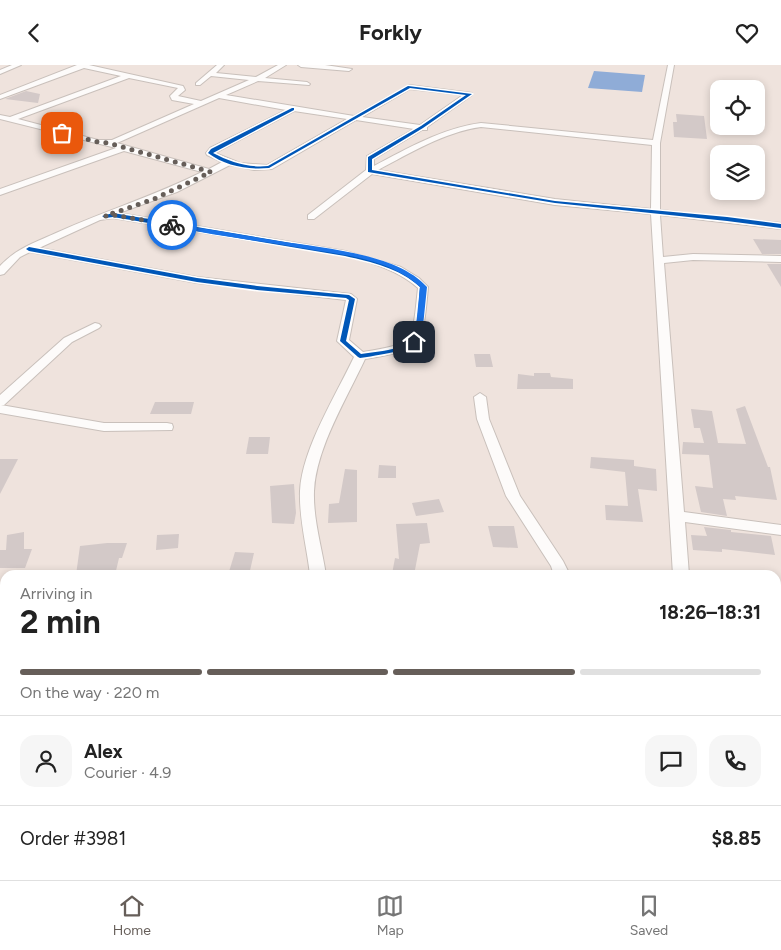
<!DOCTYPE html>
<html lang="en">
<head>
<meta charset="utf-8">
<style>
  :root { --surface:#fff; --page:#f6f6f6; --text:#222; --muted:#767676; --line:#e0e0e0; --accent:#665e59 }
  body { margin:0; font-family:Figtree,sans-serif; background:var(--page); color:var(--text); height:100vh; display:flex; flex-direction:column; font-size:19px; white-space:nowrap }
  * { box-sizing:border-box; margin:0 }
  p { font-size:16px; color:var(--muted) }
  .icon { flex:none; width:28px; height:28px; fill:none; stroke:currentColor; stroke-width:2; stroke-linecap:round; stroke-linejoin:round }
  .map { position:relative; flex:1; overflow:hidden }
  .panel { position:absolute; left:0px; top:505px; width:781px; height:310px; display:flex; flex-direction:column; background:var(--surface); border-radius:15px 15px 0 0; box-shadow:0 2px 8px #0003 }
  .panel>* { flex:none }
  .buttons { position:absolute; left:710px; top:15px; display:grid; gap:10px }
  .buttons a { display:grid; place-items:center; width:55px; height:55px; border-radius:10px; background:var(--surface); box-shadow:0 2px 8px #0003; font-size:25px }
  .pin { position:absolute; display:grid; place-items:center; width:42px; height:42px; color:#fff; margin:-21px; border-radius:10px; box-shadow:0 2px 8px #0006 }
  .courier { position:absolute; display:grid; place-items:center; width:50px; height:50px; margin:-25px; border:4px solid #1a73e8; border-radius:50%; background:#fff; color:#222; box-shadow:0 1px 6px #0007 }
  .overview em { font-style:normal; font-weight:700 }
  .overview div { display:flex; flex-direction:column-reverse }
  .overview { display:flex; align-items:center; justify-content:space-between; height:85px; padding:0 20px }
  h1 { font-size:32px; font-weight:700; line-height:38px }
  .bar { display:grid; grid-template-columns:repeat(4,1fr); gap:8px 5px; align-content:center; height:60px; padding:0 20px }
  .bar i { height:6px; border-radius:4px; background:var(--line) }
  .bar .current { background:var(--accent) }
  .bar p { grid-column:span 4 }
  .line { display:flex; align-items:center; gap:12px; padding:0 20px; border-top:1px solid var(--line) }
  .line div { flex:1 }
  .round { display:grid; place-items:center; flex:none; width:52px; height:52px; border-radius:15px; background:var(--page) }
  header { display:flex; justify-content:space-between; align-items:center; height:65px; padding:0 20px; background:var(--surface); font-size:22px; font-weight:700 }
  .tab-bar { display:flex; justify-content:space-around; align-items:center; height:70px; border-top:1px solid var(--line); background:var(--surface); font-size:14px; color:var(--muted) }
  .tab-bar a { display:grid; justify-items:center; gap:2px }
  .tab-bar .current { color:var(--accent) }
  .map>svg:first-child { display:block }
  .water { fill:#8facd7 }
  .building { fill:#d3c9c8 }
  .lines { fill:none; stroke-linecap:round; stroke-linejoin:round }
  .street-casing { stroke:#c9c0bb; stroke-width:2 }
  .secondary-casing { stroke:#c9c0bb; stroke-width:2 }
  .street { fill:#fdfbfa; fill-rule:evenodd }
  .secondary { fill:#fdfbfa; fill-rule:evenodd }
  .cycleway-casing { stroke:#fff; stroke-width:3 }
  .cycleway { fill:#0057b8; fill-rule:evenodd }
  .route { fill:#1a73e8 }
  .done { stroke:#665e59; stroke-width:5; stroke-dasharray:0 9 }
</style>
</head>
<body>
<header><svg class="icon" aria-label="back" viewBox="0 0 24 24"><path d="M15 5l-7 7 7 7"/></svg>Forkly<svg class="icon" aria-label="heart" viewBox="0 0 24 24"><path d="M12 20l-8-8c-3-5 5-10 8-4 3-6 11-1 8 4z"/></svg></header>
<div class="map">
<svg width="781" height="815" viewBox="0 0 781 815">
  <rect width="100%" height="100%" fill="#efe3dd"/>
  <polygon class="water" points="594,6 645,10 642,27 588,23"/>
  <g class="building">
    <polygon points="26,26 40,29 38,38 5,34"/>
    <polygon points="676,49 704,51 707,74 674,72 673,57 677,57"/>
    <polygon points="753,174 781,175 781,189 762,189"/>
    <polygon points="767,199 781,199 781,222"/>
    <polygon points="474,289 490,289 493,302 476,302"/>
    <polygon points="534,308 550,308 551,312 573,314 573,324 517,324 518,309 534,311"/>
    <polygon points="155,337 194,337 191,349 150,349"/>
    <polygon points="745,341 768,402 770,402 777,435 735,431 736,435 723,434 727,451 701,447 695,421 713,423 709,390 682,389 683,377 704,378 700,363 694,363 691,344 712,346 718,378 746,379 736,344"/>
    <polygon points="249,372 270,372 268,389 246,389"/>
    <polygon points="591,392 634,395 634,401 656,404 657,426 638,424 643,457 606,455 605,440 628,441 625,407 590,403"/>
    <polygon points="0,394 18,394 0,429"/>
    <polygon points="379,400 396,401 396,413 378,413"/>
    <polygon points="345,404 357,405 357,457 328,458 329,439 339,438"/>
    <polygon points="294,419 296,448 294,459 272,458 270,421"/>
    <polygon points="439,434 444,447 416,451 412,438"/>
    <polygon points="427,458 430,478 420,479 414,510 392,509 395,493 399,494 396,459"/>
    <polygon points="488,461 514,461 518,483 493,482"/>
    <polygon points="704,462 731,465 731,467 771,471 775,490 722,484 722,487 693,485 691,470 707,471"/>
    <polygon points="24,467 24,484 32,484 25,503 0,503 0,485 6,485 7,470"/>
    <polygon points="179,469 178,483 156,485 157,470"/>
    <polygon points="107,478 127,478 122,493 119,493 115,510 76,510 80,481"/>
    <polygon points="235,487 254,488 249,510 228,510"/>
  </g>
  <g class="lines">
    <g class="street-casing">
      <g id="street">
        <polygon points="12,0 21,0 0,9 0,5"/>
        <path d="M77,0H89L183,21L185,25L178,31L201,36L249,15L211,11L200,20H196V18L217,0H224L216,8L256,12L278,0H286L265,13L307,17L310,19L309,20L258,16L226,30L354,51L409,20L472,28V30L427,62V65H422L374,94V101C408,83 443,63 481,58L653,75L668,0H674L660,78V145L781,158V164L660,150L663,192L693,189L781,191V197L693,195L664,198L684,447L781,460V470L685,457L689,510H673L651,149L555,140L372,109L314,154H308V150L366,105L367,91L414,64L356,55L272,104L254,105L230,100L177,127L119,148L345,186L401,202L419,213L428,222C423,279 423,285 365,294C347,333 316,383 314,426C313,454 322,483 326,510H310C307,483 299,454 300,426C302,384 336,330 354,292L337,276L346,235L197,218L30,187L20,192L4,209L0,210V201C17,183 34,178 56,168C104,146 155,131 202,107L124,86L0,130V124L116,83L0,54V50L10,52L121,11L84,3L0,34V30ZM129,13L178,23L170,31L172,35L194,39L112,75H98L18,54ZM410,24L463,30L420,60L362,52ZM219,33L286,45L210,83L206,88L207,90L222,97L209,104L117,78ZM294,46L347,54L267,100L240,98L215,88ZM481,62L652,80L651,144L555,134L378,105C410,88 445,67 481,62ZM113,153C162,161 210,169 259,177C308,186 380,189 418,223C412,275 417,279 363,287L349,275L357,234L351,229L197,212L39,183L100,155Z"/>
        <polygon points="298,0 325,0 352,4 349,6 301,2"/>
        <polygon points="95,258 99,259 101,261 99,263 72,277 4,340 1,340 104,358 167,358 172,359 173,362 172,365 104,366 0,348 0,330 64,273"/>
        <polygon points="480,328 486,332 489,354 520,431 563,496 570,510 554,510 551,501 506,431 477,354 474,332"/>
        <polygon points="381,810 401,810 400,815 380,815"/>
      </g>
    </g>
    <g class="secondary-casing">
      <g id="secondary">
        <polygon points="0,551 5,552 5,570 0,569"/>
        <rect x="776" y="575" width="5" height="18"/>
      </g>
    </g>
    <use href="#street" class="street"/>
    <use href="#secondary" class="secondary"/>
    <g class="cycleway-casing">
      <g id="cycleway">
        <path d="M408,21L472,29L423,63L372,94V105L555,136L727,152L781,159V163L727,156L555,138L368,107V92L421,61L466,30L410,23L269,103C248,105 225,101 208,88L211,84L292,43H294V45L213,88C230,97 248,103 268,101Z"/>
        <path d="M113,148L345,187L379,196L399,203L417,214L426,222C420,283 421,284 360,293L358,292L340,276L349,235L346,233L257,225L197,217L29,186L26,184L29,182L197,213L257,221L349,230L355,234L346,276L361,289C375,287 391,286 403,280C420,271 418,239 420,222C399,203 372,197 345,191L113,152L105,153L102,151Z"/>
      </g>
    </g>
    <use href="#cycleway" class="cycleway"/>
  </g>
  <path class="route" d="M172,159C208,164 243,170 278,176C321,183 397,188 427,222L423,261L418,277L414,279L411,277L416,261L420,222C389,192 335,189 295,182C253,175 211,170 170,161Z"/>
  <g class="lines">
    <polyline class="done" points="62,68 98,77 108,78 211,107 154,134 105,151 114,150 172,160"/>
  </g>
</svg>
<div class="buttons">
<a><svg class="icon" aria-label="locate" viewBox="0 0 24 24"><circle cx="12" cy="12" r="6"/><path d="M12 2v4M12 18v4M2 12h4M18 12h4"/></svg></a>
<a><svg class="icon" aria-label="layers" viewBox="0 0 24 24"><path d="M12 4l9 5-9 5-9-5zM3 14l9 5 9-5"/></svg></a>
</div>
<div class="pin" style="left:62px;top:68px;background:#ea580c"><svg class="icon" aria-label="bag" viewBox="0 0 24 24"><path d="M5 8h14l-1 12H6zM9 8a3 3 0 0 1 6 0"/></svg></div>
<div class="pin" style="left:414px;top:277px;background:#1f2937"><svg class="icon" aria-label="home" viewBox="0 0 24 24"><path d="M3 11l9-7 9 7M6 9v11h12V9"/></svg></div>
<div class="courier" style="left:172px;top:160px"><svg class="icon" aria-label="bike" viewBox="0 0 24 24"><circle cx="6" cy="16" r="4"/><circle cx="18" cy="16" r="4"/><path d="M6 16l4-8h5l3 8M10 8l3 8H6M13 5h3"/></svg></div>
<section class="panel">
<div class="overview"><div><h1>2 min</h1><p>Arriving in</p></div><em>18:26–18:31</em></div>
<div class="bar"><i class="current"></i><i class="current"></i><i class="current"></i><i></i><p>On the way · 220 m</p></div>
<div class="line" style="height:90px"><a class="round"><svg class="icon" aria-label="person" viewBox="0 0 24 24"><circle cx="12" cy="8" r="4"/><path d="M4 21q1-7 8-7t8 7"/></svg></a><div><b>Alex</b><p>Courier · 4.9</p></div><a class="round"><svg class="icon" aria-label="chat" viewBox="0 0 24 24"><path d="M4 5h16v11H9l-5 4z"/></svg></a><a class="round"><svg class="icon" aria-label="phone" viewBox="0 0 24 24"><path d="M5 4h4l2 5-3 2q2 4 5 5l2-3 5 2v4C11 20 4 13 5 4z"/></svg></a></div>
<div class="line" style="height:65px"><div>Order #3981</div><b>$8.85</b></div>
</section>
</div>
<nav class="tab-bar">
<a class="current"><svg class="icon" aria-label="home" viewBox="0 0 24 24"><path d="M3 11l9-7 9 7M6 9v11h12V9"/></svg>Home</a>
<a><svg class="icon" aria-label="map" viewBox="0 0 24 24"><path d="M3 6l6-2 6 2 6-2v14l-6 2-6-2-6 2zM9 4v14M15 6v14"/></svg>Map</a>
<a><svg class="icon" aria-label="saved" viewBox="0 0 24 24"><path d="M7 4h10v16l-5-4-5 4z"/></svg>Saved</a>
</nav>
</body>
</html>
